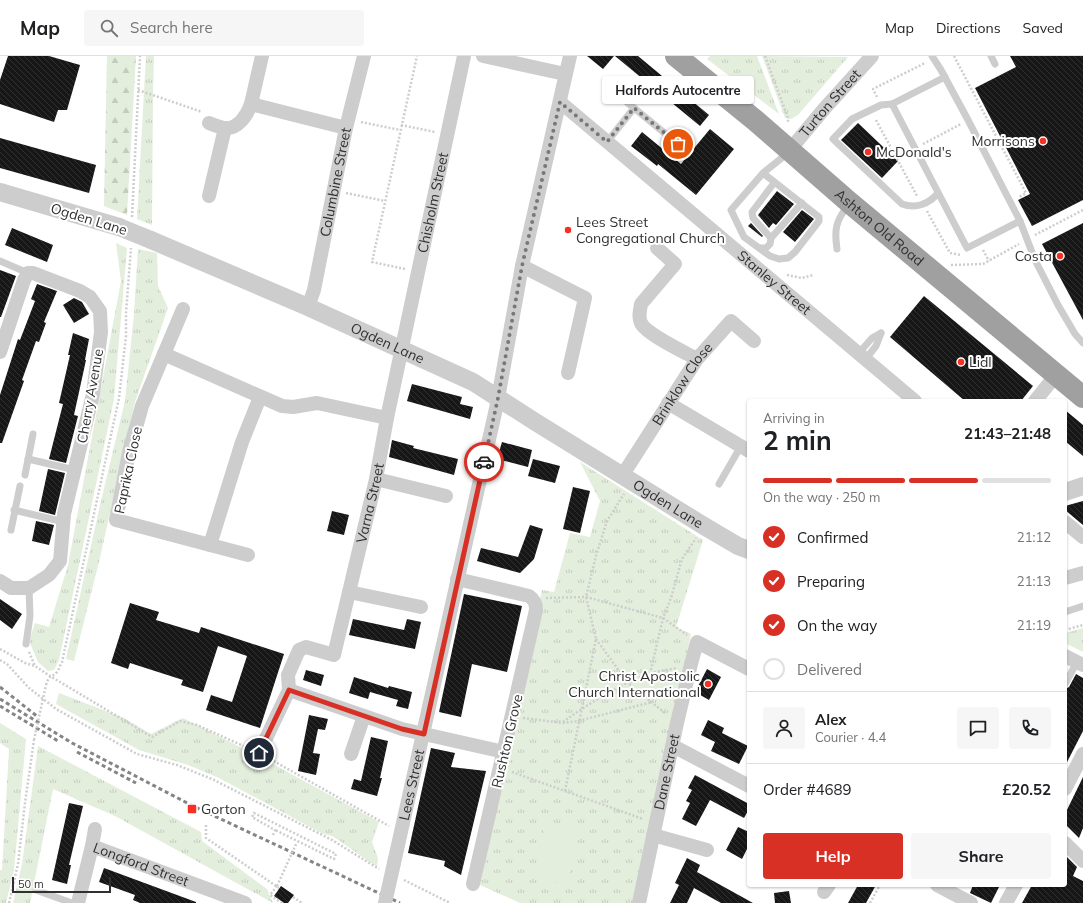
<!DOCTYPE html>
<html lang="en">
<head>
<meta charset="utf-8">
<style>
  :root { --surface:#fff; --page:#f6f6f6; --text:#202124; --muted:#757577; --line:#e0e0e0; --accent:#d93025 }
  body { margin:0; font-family:Mulish,sans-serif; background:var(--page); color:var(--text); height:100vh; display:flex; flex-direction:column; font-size:15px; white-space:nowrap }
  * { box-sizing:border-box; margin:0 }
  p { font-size:13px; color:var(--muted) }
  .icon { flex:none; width:22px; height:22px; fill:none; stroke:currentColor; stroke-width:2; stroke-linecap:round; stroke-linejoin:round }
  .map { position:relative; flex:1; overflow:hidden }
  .sheet { position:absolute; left:747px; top:343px; width:320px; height:488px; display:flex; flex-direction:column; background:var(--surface); border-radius:4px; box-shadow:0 1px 3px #0004 }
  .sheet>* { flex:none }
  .scale { position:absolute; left:12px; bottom:10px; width:99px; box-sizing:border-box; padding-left:4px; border:2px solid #303030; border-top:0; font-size:11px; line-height:14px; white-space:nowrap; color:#303030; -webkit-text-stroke:3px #fff; paint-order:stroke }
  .pin { position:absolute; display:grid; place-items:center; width:34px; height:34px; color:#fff; margin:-17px; border:2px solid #fff; border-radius:50%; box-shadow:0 1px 4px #0007 }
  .courier { position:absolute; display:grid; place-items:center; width:40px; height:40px; margin:-20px; border:3px solid #d93025; border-radius:50%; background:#fff; color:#222; box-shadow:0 1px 5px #0007 }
  .bubble { position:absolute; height:28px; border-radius:4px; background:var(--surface); box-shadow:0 1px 3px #0004; font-size:13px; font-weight:700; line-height:28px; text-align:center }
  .overview em { font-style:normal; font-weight:700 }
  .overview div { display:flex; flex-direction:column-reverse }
  .overview { display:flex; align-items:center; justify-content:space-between; height:68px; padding:0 16px }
  h1 { font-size:26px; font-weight:700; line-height:30px }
  .bar { display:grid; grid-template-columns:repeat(4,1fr); gap:6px 4px; align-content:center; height:48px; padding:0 16px }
  .bar i { height:5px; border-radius:3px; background:var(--line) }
  .bar .current { background:var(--accent) }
  .bar p { grid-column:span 4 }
  .line { display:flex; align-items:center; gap:10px; padding:0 16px; border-top:1px solid var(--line) }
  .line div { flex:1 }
  .round { display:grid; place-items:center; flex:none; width:42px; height:42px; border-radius:4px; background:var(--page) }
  ol { padding:0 16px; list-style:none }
  li { display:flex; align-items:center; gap:12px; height:44px }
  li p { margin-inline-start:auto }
  li .icon { padding:4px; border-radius:50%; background:var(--accent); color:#fff; stroke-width:4 }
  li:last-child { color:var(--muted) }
  li i { width:22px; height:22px; border:2px solid var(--line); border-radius:50% }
  .primary-button { display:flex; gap:8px; margin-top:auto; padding:8px 16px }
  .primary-button a { flex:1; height:46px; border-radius:4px; background:var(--accent); color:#fff; font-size:16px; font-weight:700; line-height:46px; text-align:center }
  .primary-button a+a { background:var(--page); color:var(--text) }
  header { display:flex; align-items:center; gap:24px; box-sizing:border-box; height:56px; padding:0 20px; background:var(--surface); border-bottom:1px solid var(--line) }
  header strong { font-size:19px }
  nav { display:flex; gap:22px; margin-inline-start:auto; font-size:14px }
  .search { width:280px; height:36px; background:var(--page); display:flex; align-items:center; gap:10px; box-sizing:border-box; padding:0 14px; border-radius:4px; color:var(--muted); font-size:15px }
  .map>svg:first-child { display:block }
  .grass { fill:url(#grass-tufts) }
  .forest { fill:url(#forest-firs) }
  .pitch { fill:#e4eedd }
  .building { fill:url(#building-back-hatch) }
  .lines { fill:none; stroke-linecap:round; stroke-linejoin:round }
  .path { stroke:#cdcdcd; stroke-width:2.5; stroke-dasharray:2 2; stroke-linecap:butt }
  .service { stroke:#cdcdcd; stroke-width:7 }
  .minor { stroke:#cdcdcd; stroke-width:14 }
  .tertiary { stroke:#cdcdcd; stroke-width:18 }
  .trunk { stroke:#a0a0a0; stroke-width:22 }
  .rail { stroke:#858585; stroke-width:3; stroke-dasharray:4 3; stroke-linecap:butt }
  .path-bridge { stroke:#cdcdcd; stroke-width:2.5; stroke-dasharray:2 2; stroke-linecap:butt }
  .minor-bridge { stroke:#cdcdcd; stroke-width:14 }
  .tertiary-bridge { stroke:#cdcdcd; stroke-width:18 }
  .done { stroke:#787878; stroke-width:4; stroke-dasharray:0 7.2 }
  .route { stroke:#d93025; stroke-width:5 }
  .poi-dot { fill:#f63023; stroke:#fff; stroke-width:1.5 }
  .labels { text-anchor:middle; stroke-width:4; stroke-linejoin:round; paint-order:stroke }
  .street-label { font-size:14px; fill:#303030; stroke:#fff }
  .poi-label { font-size:14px; fill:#303030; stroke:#fff; text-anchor:start }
</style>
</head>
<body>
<header>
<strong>Map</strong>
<div class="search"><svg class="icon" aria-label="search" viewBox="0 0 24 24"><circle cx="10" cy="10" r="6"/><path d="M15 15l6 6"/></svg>Search here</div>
<nav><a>Map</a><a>Directions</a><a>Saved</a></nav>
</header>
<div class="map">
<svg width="1083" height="847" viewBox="0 0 1083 847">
  <defs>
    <pattern id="grass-tufts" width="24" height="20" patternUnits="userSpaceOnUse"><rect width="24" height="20" fill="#e4eedd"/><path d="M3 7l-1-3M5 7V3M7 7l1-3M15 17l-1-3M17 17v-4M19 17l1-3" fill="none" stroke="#c4ccbe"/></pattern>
    <pattern id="forest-firs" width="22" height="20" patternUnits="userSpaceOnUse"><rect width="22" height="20" fill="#e4eedd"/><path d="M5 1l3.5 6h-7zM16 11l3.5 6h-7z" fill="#c4ccbe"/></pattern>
    <pattern id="building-back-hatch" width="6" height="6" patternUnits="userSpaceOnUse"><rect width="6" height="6" fill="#171717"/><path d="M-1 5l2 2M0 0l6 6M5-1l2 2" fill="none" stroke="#303030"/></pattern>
  </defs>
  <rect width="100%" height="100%" fill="#fff"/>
  <g class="grass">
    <polygon points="146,0 154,0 153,37 152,169 137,163"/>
    <polygon points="710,0 757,0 779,58 707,3"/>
    <polygon points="762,0 848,1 798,59 791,63 785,62"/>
    <polygon points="116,187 127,192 114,343 59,604 54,614 48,615 38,606 29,585 35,567 49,571 68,509 121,225"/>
    <polygon points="138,193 157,197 158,230 168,252 135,346 99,506 74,605 66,603 100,449 125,345 134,258"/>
    <polygon points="580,406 703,484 676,571 691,578 633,847 520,847 480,829 542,534 554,536 570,477 590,481 600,445"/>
    <polygon points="1083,572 1083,596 1065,587 1065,577"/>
    <polygon points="59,637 124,662 151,678 183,662 264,703 379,766 372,786 378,802 377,811 334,781 321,777 219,722 188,709 139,694 56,648"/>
    <polygon points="0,667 26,683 14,814 6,847 0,847 0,814 2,814 9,693 0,687"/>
    <polygon points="38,690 201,776 202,785 267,833 273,847 115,760 53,733 30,847 13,847 22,808"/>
  </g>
  <polygon class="forest" points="107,0 136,0 127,159 104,150"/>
  <polygon class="pitch" points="546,765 580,772 567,829 534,822"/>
  <g class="building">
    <polygon points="8,0 49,0 80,9 67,54 58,54 54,66 0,48 0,24"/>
    <polygon points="587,0 614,0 603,13"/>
    <polygon points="615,0 638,0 709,59 700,70"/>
    <polygon points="1010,0 1083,0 1083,144 1032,170 1018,144 1030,138 975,32 1016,11"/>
    <polygon points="858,67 898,105 882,122 841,84"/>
    <polygon points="710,73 734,93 696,139 658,108 657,110 631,90 642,76 681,108"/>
    <polygon points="0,82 96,109 89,137 0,112"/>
    <polygon points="777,135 794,148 776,169 773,167 769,172 758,159"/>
    <polygon points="802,154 814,163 795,186 783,176"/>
    <polygon points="751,167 763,180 762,181 748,170"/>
    <polygon points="1083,167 1083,264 1042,188"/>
    <polygon points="12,172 53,189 47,206 5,189"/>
    <polygon points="0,214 16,220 1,261 0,261"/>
    <polygon points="37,228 57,235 44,266 46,267 39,286 36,285 22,324 24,325 2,387 0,387 0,339 18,283 20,284 35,245 31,243"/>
    <polygon points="924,240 1033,330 1021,345 965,345 890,281"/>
    <polygon points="74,242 82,246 89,258 74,267 63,249"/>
    <polygon points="73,277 89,283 85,304 86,304 74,359 78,360 66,407 49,403 63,348 59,347 70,299 68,299"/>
    <polygon points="412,328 462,341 460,348 473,351 470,363 407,345"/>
    <polygon points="1065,354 1083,369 1083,400 1065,385"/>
    <polygon points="392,384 414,390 413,392 458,403 454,419 389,401"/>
    <polygon points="502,386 532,394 528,411 497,403"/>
    <polygon points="533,403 560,410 555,427 528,420"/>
    <polygon points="48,413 65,417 55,459 39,455"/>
    <polygon points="573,431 590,435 580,477 563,473"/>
    <polygon points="1083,445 1083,469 1065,454 1065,450"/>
    <polygon points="332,455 349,459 344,479 327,475"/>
    <polygon points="36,465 54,469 49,489 32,485"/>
    <polygon points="530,469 543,473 534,503 520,517 477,505 481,492 518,501"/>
    <polygon points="464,538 522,550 507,616 472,608 461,661 439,656"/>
    <polygon points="0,543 22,558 12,573 0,564"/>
    <polygon points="130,547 159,556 156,564 199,577 201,571 284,598 260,672 206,654 211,639 232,646 247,600 218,590 203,636 181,629 183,624 130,607 128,613 111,607"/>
    <polygon points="353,563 404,574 407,563 421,566 415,593 349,579"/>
    <polygon points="707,613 721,621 709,644 695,636"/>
    <polygon points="306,614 324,619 321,630 303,624"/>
    <polygon points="1076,618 1083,622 1083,675 1065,710 1065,633 1069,631"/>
    <polygon points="354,621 388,632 389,630 412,636 408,653 396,650 398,644 370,636 368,643 349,637"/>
    <polygon points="309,659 328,663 325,674 318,673 313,697 320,698 316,719 298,715"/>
    <polygon points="708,664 724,672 722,677 748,690 739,708 711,695 715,686 701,679"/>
    <polygon points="371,681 388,685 380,722 382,722 377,740 351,733 354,723 361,725"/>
    <polygon points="431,692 455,697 451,711 486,715 461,819 444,810 445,805 408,797"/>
    <polygon points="695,719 749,748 749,753 744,762 710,744 696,770 682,763 690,747 686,745 692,734 688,732"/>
    <polygon points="1083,721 1083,772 1079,782 1065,768 1065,758"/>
    <polygon points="69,747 83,750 69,809 71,809 67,828 52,824"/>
    <polygon points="738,771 749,776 749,789 742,803 726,794"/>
    <polygon points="1065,799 1077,811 1073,820 1083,825 1083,847 1022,847 1032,829 1065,829"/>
    <polygon points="687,802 700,809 697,816 753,847 721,847 694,832 687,847 670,847 679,829 675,827"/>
    <polygon points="104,812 196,846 196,847 140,847 133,844 135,839 99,826"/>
    <polygon points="858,829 876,829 866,847 848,847"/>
    <polygon points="973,829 1000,829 991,847 970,837"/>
    <polygon points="281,830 294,839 288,847 284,847 274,840"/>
    <polygon points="789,835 791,847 775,847 774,837"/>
  </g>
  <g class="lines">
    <g class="path">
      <polyline points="765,0 788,62 788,67"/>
      <polyline points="954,0 1026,137 1019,141"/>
      <polyline points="138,34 202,56"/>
      <polyline points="877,41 873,33 925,7"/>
      <polyline points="876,64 917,140"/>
      <polyline points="361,66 400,74"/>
      <polyline points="401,69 435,76"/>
      <polyline points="923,88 961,68"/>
      <polyline points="897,101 907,96"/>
      <polyline points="346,137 385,145"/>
      <polyline points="927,155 950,197 961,199"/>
      <polyline points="132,161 140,0"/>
      <polyline points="1035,179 1083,154"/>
      <polyline points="983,194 989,205"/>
      <polyline points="951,209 983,208 1019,188"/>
      <polyline points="405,213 372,206 417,0"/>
      <polyline points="787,219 802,222 813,219"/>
      <polyline points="546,542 586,541 663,562 687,579"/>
      <polyline points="1065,574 1083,569"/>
      <polyline points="596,583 628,627 666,658"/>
      <polyline points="0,593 25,607 35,610"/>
      <polyline points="29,596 35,610 50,620 152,681 180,665 197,669 248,692"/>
      <polyline points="0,604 7,608 29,632 56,653 137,698 177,709 212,723 332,784 379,813"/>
      <polyline points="650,618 663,562 671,542 682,503 696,482"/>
      <path d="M46,629C49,618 52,622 57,616C59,614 60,609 62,606L119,342L126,280V257L131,192"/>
      <polyline points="523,662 563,667 578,665 652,646"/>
      <path d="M563,666C588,648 620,628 649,618C658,615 668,614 677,612"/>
      <polyline points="270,703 389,770"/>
      <polyline points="512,716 643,763"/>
      <polyline points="565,735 596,583 586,541 596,500 607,465 624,438"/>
      <polyline points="206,769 206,782 279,832"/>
      <polyline points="273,779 275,774 252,761 254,757 336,798 334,803 275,774"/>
      <polyline points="404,824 450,847"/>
      <polyline points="277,830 270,839 282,847"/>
      <polyline points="293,841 302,847"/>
      <polyline points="9,847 18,808 25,747 34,684"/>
      <polyline points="870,847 880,829"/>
    </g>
    <g class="service">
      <polyline points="932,0 941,14 968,64 1020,165 1035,204 1058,249 1075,278 1083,287"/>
      <polyline points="991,0 995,8"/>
      <polyline points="945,21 892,48 967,192 1020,165"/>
      <polyline points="612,34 678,88"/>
      <path d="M892,48L881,49L852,63L833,83L902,148C916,153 929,148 938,137"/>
      <polyline points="607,86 634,52"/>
      <polyline points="763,117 819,161 819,165 795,196 788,202 779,203 770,200 744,181 731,154 763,117 788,97"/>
      <polyline points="771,182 802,147"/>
      <polyline points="760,192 766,192 770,188 771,182 753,162 752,156 774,127"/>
      <path d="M837,193C834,173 836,165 848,149"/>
      <polyline points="0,205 28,217"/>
      <polyline points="858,298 872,282 881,277"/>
      <polyline points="865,304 876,290 881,277"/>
      <polyline points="28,403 75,414"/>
      <polyline points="25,419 33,378"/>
      <polyline points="719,428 741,390"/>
      <polyline points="14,454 64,466"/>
      <polyline points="11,474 20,430"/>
      <polyline points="1065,556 1083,550"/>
      <polyline points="26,588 30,560 29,532"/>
      <polyline points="1065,628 1077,606"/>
      <polyline points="36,834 72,847"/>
    </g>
    <g class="minor">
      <polyline points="262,0 251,48 346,72"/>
      <polyline points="483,0 565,18"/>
      <path id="s1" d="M560,46L915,345"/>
      <path d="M209,67C214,69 219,71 224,72C238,74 247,59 251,48"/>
      <path id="s2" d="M789,95L824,53L872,0"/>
      <polyline points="209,140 225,72"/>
      <path d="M657,192L675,208L641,248C640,255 638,261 641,267C646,278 686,297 697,303"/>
      <polyline points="522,210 585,242 568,317"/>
      <path id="s3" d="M308,251L314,234L346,72L364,0"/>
      <polyline points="183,253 164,298 282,350 293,351 317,347 387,362"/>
      <polyline points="0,296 24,224 28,217 33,217 80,235 90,241 100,255 101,276 93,338 64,458 60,505 49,519 29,532 11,532 0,525"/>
      <polyline points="164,298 142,350 129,396 116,464 248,499"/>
      <polyline points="1035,345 1056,319"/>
      <polyline points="668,347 749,395"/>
      <path id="s4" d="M622,420L697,303L731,265L754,285"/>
      <polyline points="376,423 446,440"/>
      <polyline points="1065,466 1083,481"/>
      <polyline points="210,489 242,386 260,341"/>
      <polyline points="1065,522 1083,517"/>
      <path d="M457,523L529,540C535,544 536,548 536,554L473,828"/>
      <polyline points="349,536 421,551"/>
      <polyline points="1065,600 1083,609"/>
      <polyline points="289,634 402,673 504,696"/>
      <polyline points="673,690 749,730"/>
      <path id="s5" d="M259,697L289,634L288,619L299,594L306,591L334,599L376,423L387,362L464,0"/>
      <polyline points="351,698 364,660"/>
      <polyline points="1065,733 1083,698"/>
      <polyline points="653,779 707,794"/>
      <polyline points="1065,787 1083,805"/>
      <polyline points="92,790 95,773"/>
      <path id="s6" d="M394,807L497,348L522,210L570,0"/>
      <polyline points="937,829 971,847"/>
      <polyline points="824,836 829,829"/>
      <path id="s7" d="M78,847L92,790L245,847"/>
      <path id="s8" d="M639,847L677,667L691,608L697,586L749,613"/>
      <polyline points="1006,847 1016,829"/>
    </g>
    <g class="tertiary">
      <polyline points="0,136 119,171"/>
      <path id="s9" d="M151,184L308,251L473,326L537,367L704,470L738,490L749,494"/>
      <polyline points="1065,436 1083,430"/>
    </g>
    <path class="trunk" id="s10" d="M676,0L756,65L850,147L1083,341"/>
    <g class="rail">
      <polyline points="0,631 38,661"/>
      <polyline points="0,643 72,687 193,750 400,847"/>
      <polyline points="0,650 58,685"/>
      <polyline points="77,696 136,727"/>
    </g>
    <g class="path-bridge">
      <polyline points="34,684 46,629"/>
      <polyline points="277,830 297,786"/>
    </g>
    <polyline class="minor-bridge" points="385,847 394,807"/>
    <polyline class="tertiary-bridge" points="119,171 151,184"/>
  </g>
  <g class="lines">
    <polyline class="done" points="484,406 498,342 522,210 560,46 607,86 634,52 678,88"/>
    <polyline class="route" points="259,697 289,634 402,673 424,678 484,406"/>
  </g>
  <g class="poi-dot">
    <circle cx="1043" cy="85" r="4"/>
    <circle cx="868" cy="96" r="4"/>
    <circle cx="568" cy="174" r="4"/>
    <circle cx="1060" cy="200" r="4"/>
    <circle cx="961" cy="306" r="4"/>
    <circle cx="708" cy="628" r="4"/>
    <rect x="187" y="748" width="10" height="10" rx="2"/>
  </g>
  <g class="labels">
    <g class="street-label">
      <text dy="5" stroke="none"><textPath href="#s2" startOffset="63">Turton Street</textPath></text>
      <text dy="5" stroke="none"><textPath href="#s3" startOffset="128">Columbine Street</textPath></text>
      <text dy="5" stroke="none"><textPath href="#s5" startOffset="612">Chisholm Street</textPath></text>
      <text transform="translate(89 163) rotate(17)" y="5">Ogden Lane</text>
      <text dy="5" stroke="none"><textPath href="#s10" startOffset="266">Ashton Old Road</textPath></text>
      <text dy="5" stroke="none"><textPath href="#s1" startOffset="280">Stanley Street</textPath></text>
      <text dy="5" stroke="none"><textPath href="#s9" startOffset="258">Ogden Lane</textPath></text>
      <text dy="5" stroke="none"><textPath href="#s4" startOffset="110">Brinklow Close</textPath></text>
      <text transform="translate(90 340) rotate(-80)" y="5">Cherry Avenue</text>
      <text transform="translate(128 414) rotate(-78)" y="5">Paprika Close</text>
      <text dy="5" stroke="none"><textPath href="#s5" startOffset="305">Varna Street</textPath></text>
      <text dy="5" stroke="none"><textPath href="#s9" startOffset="582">Ogden Lane</textPath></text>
      <text transform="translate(507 685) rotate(-77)" y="5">Rushton Grove</text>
      <text dy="5" stroke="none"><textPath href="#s8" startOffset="134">Dane Street</textPath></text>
      <text dy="5" stroke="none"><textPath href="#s6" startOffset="80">Lees Street</textPath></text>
      <text dy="5" stroke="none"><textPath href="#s7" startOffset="111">Longford Street</textPath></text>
    </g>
    <g class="poi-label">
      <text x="1035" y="90" text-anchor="end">Morrisons</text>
      <text x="876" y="101">McDonald's</text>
      <text x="576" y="171">Lees Street<tspan x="576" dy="16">Congregational Church</tspan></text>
      <text x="1052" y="205" text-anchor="end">Costa</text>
      <text x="969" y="311">Lidl</text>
      <text x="700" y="625" text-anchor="end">Christ Apostolic<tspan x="700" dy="16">Church International</tspan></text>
      <text x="201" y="758">Gorton</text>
    </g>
  </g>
</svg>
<div class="scale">50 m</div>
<div class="pin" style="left:678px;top:88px;background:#ea580c"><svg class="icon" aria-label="bag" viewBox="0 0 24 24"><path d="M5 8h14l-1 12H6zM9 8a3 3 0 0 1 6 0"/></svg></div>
<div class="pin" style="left:259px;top:697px;background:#1f2937"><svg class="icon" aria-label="home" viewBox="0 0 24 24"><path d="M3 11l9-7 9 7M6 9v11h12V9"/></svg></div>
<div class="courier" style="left:484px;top:406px"><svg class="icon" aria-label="car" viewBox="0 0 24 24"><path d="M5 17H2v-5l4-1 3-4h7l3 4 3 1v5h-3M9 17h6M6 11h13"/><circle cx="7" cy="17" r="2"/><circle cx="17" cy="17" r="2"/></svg></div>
<div class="bubble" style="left:602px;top:20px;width:152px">Halfords Autocentre</div>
<section class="sheet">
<div class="overview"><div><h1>2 min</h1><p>Arriving in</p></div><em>21:43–21:48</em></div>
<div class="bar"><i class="current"></i><i class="current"></i><i class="current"></i><i></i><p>On the way · 250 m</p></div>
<ol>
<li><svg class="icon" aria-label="check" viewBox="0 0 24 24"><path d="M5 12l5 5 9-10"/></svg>Confirmed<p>21:12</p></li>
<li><svg class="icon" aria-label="check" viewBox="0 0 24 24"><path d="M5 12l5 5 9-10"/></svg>Preparing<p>21:13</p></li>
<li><svg class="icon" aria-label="check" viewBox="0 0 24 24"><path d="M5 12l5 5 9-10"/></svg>On the way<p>21:19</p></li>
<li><i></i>Delivered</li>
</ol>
<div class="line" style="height:72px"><a class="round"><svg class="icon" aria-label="person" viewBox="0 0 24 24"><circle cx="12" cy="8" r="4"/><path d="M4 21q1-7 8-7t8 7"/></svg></a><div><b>Alex</b><p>Courier · 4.4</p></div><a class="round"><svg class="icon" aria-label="chat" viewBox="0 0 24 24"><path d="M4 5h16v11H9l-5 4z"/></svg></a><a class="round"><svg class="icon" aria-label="phone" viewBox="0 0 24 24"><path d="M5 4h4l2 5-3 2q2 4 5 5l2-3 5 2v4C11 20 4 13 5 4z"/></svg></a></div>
<div class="line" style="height:52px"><div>Order #4689</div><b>£20.52</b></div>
<div class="primary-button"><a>Help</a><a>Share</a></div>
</section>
</div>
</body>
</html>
